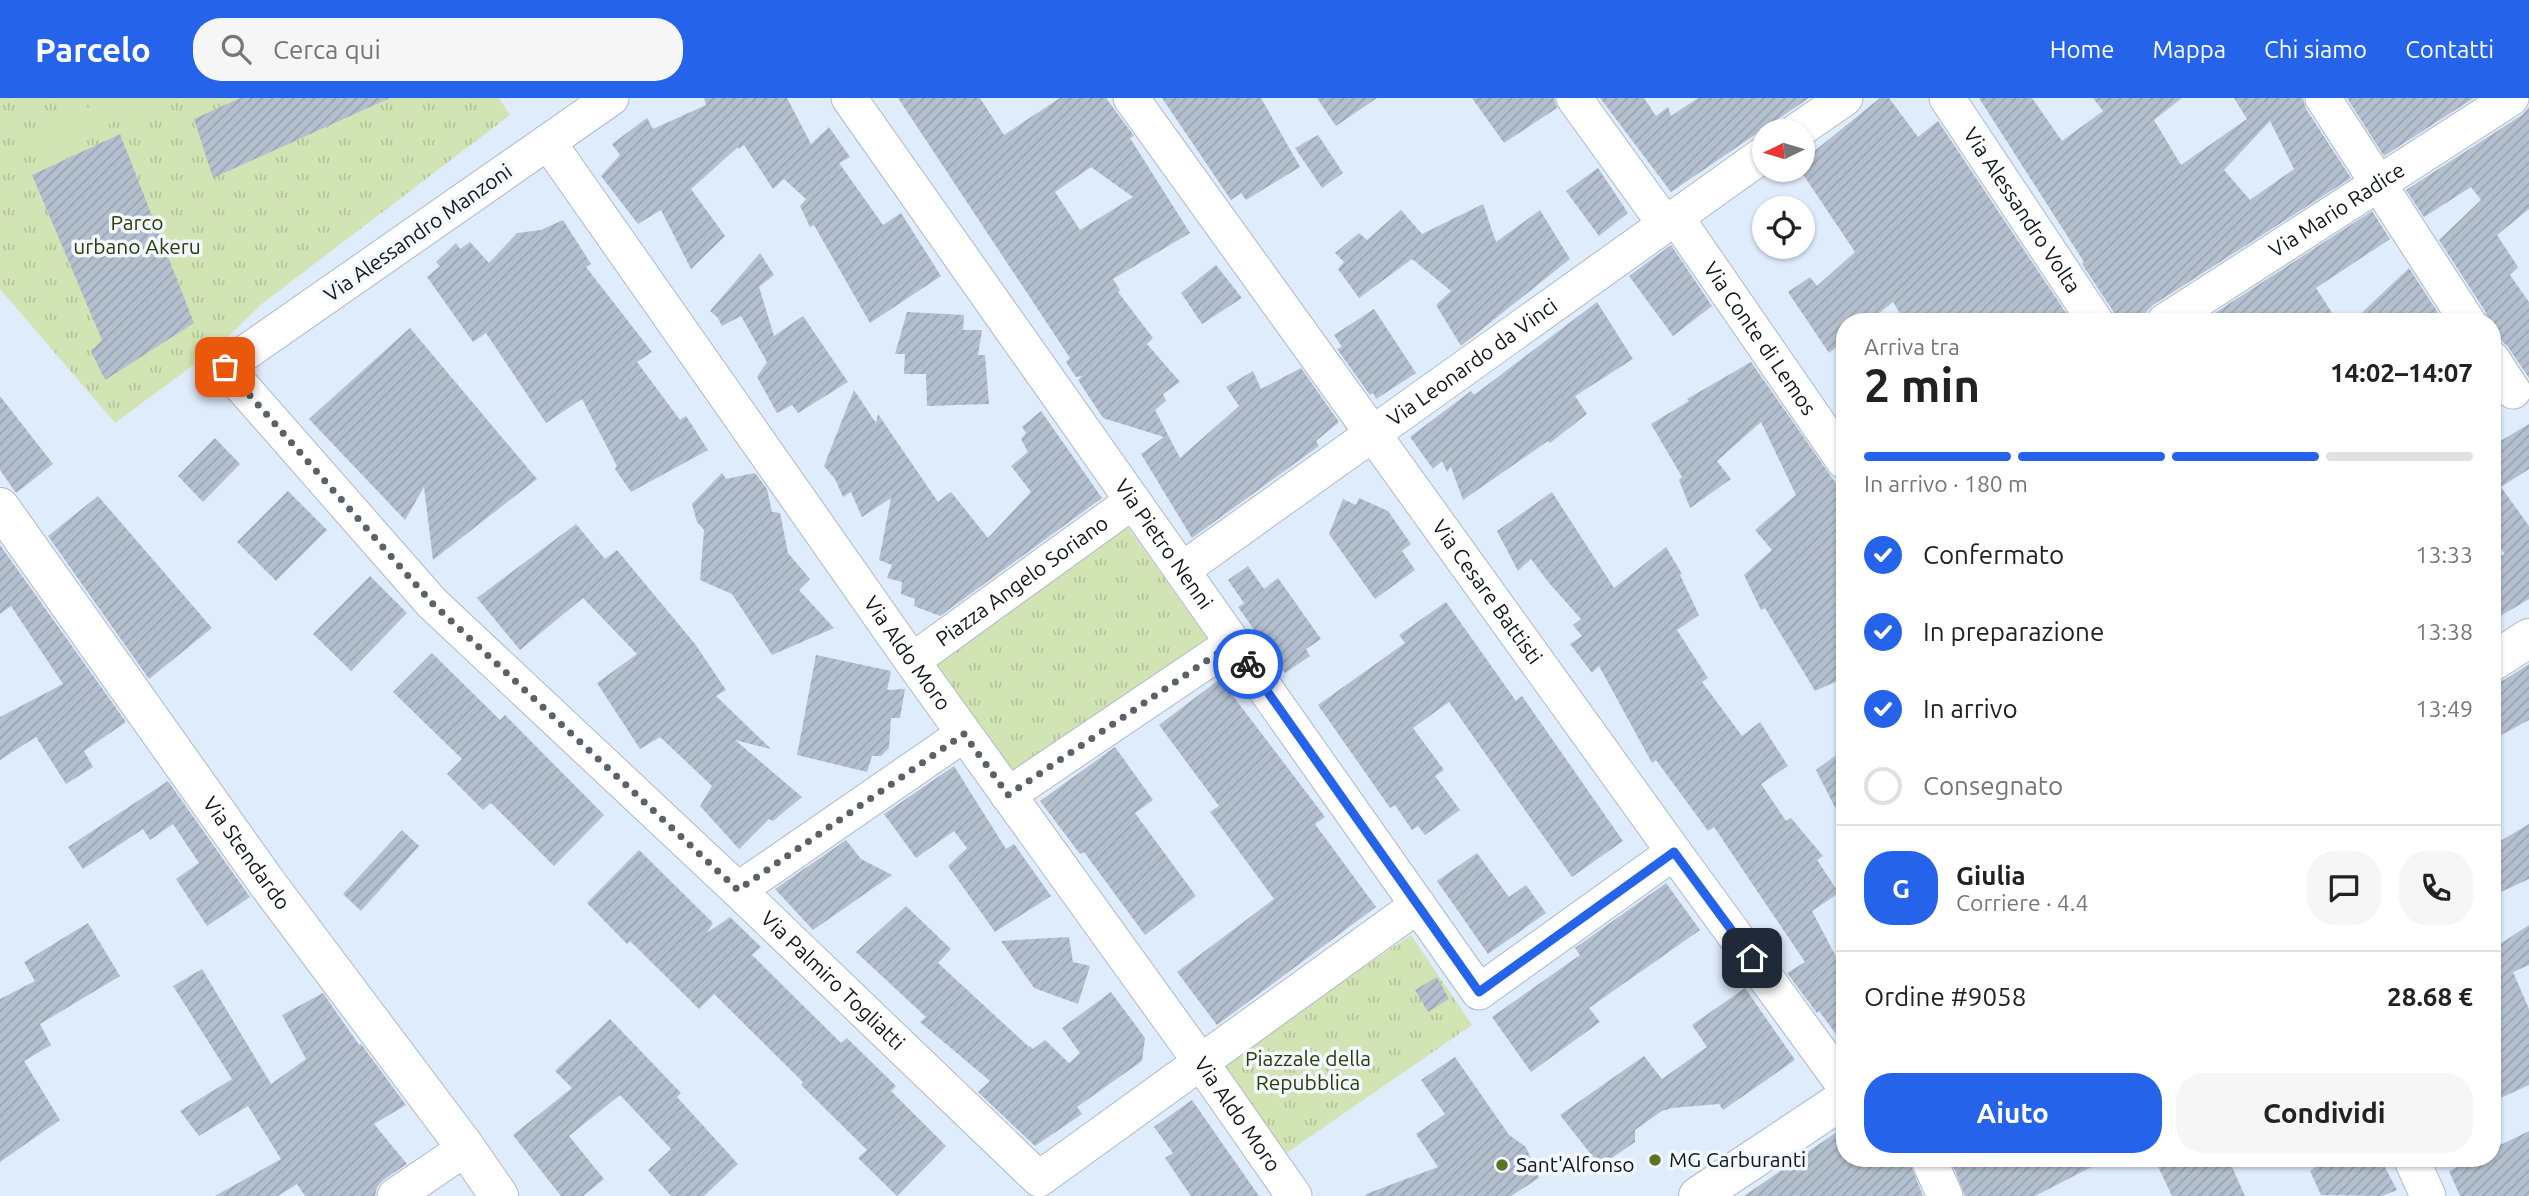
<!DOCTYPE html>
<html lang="it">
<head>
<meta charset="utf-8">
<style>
  :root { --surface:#fff; --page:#f6f6f6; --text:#222; --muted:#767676; --line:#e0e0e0; --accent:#2563eb }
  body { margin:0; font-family:Ubuntu,sans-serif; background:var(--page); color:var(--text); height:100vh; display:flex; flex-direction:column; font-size:26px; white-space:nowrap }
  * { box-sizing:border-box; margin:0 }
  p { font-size:23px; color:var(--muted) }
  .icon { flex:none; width:38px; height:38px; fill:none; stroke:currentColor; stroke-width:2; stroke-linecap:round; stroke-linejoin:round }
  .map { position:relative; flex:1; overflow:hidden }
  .drawer { position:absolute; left:1836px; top:215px; width:665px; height:854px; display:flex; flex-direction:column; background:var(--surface); border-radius:28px; box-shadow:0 2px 5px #0004 }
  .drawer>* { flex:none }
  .needle { width:46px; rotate:265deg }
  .controls { position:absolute; left:1752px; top:21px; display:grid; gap:14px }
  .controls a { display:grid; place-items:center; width:63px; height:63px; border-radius:50%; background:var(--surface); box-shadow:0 2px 5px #0004; font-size:35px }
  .pin { position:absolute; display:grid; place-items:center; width:60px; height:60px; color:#fff; margin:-30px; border-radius:14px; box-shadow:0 4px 10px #0006 }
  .courier { position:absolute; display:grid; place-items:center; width:70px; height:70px; margin:-35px; border:5px solid #2563eb; border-radius:50%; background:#fff; color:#222; box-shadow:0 2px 9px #0007 }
  .summary em { font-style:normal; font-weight:700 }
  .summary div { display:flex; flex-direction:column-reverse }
  .summary { display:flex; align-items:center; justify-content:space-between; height:119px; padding:0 28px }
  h1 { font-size:46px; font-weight:700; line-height:52px }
  .bar { display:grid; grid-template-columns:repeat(4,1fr); gap:10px 7px; align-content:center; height:84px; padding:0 28px }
  .bar i { height:9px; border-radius:5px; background:var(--line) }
  .bar .on { background:var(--accent) }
  .bar p { grid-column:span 4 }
  .line { display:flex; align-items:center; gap:18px; padding:0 28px; border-top:2px solid var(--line) }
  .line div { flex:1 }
  .round { display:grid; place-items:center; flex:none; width:74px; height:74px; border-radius:28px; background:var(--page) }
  ol { padding:0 28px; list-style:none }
  li { display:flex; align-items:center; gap:21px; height:77px }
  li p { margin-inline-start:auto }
  li .icon { padding:7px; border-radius:50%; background:var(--accent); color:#fff; stroke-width:4 }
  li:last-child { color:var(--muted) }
  li i { width:38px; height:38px; border:4px solid var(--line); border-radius:50% }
  .action { display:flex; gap:14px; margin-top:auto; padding:14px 28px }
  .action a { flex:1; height:80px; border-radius:28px; background:var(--accent); color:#fff; font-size:28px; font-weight:700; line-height:80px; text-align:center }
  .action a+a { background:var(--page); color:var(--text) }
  header { display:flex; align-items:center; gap:42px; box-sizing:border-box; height:98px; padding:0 35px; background:var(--accent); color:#fff }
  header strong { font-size:33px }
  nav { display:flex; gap:38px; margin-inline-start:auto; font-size:24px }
  .search { width:490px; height:63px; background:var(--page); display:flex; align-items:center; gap:18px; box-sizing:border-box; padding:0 24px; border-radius:28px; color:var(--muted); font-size:26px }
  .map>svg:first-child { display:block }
  .grass { fill:url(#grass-tufts) }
  .pitch { fill:#d3e4b4 }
  .building { fill:url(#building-hatch); fill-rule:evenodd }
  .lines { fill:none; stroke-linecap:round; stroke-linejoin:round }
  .minor-casing { stroke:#aeb9c8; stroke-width:37 }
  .tertiary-casing { stroke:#aeb9c8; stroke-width:40 }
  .secondary-casing { stroke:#aeb9c8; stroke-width:40 }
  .minor { stroke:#fff; stroke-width:35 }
  .tertiary { stroke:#fff; stroke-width:38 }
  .secondary { stroke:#fff; stroke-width:38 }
  .done { stroke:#5a6169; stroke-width:7; stroke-dasharray:0 12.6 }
  .route { stroke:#2563eb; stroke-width:9 }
  .poi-dot { fill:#5d7323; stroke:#f3f8fe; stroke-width:2.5 }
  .labels { text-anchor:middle; stroke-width:7; stroke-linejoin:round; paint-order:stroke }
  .street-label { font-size:21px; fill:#12161b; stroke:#f3f8fe }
  .park-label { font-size:21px; fill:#2f3c08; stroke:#f3f8fe }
  .poi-label { font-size:21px; fill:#12161b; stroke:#f3f8fe; text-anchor:start }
</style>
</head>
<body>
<header>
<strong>Parcelo</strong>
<div class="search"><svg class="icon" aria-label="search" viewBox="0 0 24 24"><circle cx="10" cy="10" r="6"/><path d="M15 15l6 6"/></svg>Cerca qui</div>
<nav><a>Home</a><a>Mappa</a><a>Chi siamo</a><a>Contatti</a></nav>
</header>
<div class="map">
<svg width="2529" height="1098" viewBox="0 0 2529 1098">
  <defs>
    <pattern id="grass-tufts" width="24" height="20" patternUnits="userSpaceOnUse" patternTransform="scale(1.75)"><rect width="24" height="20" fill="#d3e4b4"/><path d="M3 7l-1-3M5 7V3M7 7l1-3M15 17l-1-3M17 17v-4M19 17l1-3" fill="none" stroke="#b4c39a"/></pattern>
    <pattern id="building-hatch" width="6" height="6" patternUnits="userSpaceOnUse" patternTransform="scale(1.75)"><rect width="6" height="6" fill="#b4c0cf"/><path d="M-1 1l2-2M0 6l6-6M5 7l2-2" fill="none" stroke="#9aa4b1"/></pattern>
  </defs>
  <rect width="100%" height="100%" fill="#dfecfb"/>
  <g class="grass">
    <polygon points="0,0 499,0 510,17 263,205 215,251 115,325 0,191"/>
    <polygon points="1125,425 1207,540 1010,683 928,569"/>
    <polygon points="1411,837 1472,927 1285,1056 1221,965"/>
  </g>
  <polygon class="pitch" points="58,0 170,0 38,56 29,34 93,8"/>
  <g class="building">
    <polygon points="240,0 390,0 213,80 194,21"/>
    <polygon points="704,0 787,0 811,46 829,29 850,59 839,65 883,127 901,115 941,178 870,225 814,127 810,129 800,108 806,101 784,81 773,91 744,47 739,51 738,49 691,91 725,138 691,171 661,112 638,126 601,78 620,57 612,46 647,20 653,31 706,7"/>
    <path d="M898,0H980L1004,37L1060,0H1106L1134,38L1130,40L1190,135L1113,181L1120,192L1118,194L1153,240L1147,246L1180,284L1163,296L1166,303L1155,312L1180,360L1239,308L1226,289L1253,273L1261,291L1301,270L1339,324L1316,343L1319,348L1192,440L1141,356L1164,339L1103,320L1078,282L1082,278L1076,279L1066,264L1070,260ZM1091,69L1133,99L1080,132L1055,94Z"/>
    <polygon points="1162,0 1261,0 1300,69 1246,102 1241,95 1231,102"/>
    <polygon points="1317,0 1377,0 1336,28"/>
    <polygon points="1472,0 1554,0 1557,10 1504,45"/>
    <polygon points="1600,0 1644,0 1656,18 1668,9 1671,18 1698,0 1809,0 1671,94"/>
    <polygon points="1880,0 1889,0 1918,39 1938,23 2072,224 1905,224 1893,204 1868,224 1844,224 1844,243 1829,255 1788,194 1810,179 1817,188 1855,154 1800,72 1802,72 1802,63"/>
    <path d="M1979,0H2032L2062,43L2103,13L2093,0H2182L2154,22L2181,67L2247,21L2234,0H2303L2306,11L2351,80L2153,207L2146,214L2144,224H2116L2113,213L2082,166L2084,164ZM2270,23L2294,71L2250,102L2224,72Z"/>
    <polygon points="2347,0 2474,0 2384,58"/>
    <polygon points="2529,9 2529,111 2497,137 2518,169 2510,177 2529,204 2529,280 2508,249 2502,243 2492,241 2492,224 2488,224 2485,213 2439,142 2481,102 2471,89 2424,119 2406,92 2522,17"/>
    <polygon points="120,36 194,225 105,282 91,253 102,242 32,77"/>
    <polygon points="1318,37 1343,75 1322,90 1295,50"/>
    <polygon points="1598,70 1628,115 1599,138 1566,93"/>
    <polygon points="1483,106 1496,144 1540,112 1570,161 1461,248 1436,207 1451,193 1412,161 1359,200 1338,171 1344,164 1335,155 1359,135 1367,142 1401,112 1422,136"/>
    <polygon points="2372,113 2390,141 2316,190 2338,224 2201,224"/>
    <polygon points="563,122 591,166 586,169 652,254 637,264 680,322 686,318 708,352 631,394 615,371 617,368 582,301 546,325 486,235 473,244 427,179 440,168 436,164 456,145 460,151 470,144 489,165 517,135 541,132"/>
    <polygon points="1671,147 1712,208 1673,238 1629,178"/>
    <polygon points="760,155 774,177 759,189 774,238 803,218 848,284 798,315 792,307 777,315 757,279 767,264 741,218 722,228 718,220 710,213"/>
    <polygon points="1216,167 1242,200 1202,226 1181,195"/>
    <polygon points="2409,170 2444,224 2352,224"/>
    <polygon points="1597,204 1633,261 1575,298 1587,316 1550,345 1548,343 1463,402 1451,369 1447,374 1442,363 1433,371 1410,339 1471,293 1474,297"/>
    <polygon points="1374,211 1416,275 1376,301 1373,295 1370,297 1337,251 1342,249 1334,237"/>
    <polygon points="907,214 964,217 963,232 982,232 978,257 985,257 989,306 927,308 926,276 904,276 905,256 895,256"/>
    <polygon points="410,230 537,381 433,462 424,389 405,422 309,321"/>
    <polygon points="1751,264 1844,397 1844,580 1815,593 1765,510 1761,512 1744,477 1772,452 1755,432 1796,397 1761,324 1717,363 1731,381 1690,410 1679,382 1682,379 1651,326 1689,303 1687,301"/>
    <polygon points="854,292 876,325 878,316 938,404 951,394 988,440 1031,394 1011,368 1028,354 1021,341 1026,335 1022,329 1041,313 1102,400 940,518 914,508 915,501 901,496 902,484 887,480 892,467 879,462 891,400 862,419 851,394 843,399 835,381 824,368"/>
    <polygon points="0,298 53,366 16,395 0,372"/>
    <polygon points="2529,326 2529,371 2501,389 2529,428 2529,501 2492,523 2492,463 2505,456 2492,439 2492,348"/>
    <polygon points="215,340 240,366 203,404 178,378"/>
    <polygon points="722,375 726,381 755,375 767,391 772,414 780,415 788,455 810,481 799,492 834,530 772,557 732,496 700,482 704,432 697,424 692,406"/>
    <polygon points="288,393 327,432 276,483 237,444"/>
    <polygon points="1552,394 1614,490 1666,449 1682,476 1680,477 1699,517 1677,532 1708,580 1702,584 1742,638 1760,624 1788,668 1761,686 1786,723 1791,720 1823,758 1817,762 1839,795 1812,813 1844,874 1844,947 1819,913 1817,915 1787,875 1805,864 1714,729 1708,733 1656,662 1652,665 1599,568 1592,575 1570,546 1582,538 1573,527 1581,521 1549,485 1531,461 1518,473 1497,433"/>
    <polygon points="98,398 212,530 149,581 48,438"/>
    <polygon points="1359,400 1388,413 1411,446 1402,453 1415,472 1375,501 1329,436 1343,401 1356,407"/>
    <polygon points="576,426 605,461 617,452 695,546 726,592 716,598 771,651 735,642 802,699 773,723 769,721 739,751 700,708 712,688 660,639 640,651 597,585 637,556 583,500 520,552 477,500"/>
    <polygon points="0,447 126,624 84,653 93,669 66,686 36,639 0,662 0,619 63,586 11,508 0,516"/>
    <polygon points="1248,468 1264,491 1278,480 1321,541 1306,551 1310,558 1285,575 1238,509 1244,505 1228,482"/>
    <polygon points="370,478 407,515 351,573 313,536"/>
    <polygon points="1446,504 1516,603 1522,598 1623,743 1572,779 1449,604 1413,630 1444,672 1435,678 1460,712 1425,737 1418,728 1412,732 1395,707 1390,710 1318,607 1405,545 1399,537"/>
    <polygon points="432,555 500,622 505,617 604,717 554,768 491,705 483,712 447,676 462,661 393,594"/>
    <polygon points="816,557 891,573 887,592 905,591 900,620 891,620 889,650 881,658 872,658 867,674 797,657"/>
    <polygon points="2529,566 2529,622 2492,642 2492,586 2504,582"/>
    <polygon points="1220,581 1325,719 1315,726 1376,809 1217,927 1177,874 1274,801 1210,714 1219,708 1159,627"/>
    <polygon points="1115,649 1153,702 1135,715 1196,798 1145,837 1084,754 1080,756 1040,703"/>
    <polygon points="1844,651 1844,727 1816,672"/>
    <polygon points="954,668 1006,751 1014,746 1051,798 995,834 948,768 967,750 954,733 916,760 884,716"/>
    <polygon points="168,683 250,799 207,828 176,781 199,765 173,726 150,742 143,731 83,771 68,749"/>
    <polygon points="2529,726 2529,781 2492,798 2492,748"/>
    <polygon points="402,732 419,748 361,813 343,796"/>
    <polygon points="846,742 861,761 892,777 813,832 775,791"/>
    <polygon points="639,752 713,825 707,835 730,819 761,849 752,857 841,945 847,940 896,988 891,993 946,1048 897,1098 858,1060 867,1052 801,987 803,984 714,896 699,911 630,843 627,846 587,805"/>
    <polygon points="1477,755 1509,799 1526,787 1546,815 1488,856 1437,783"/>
    <polygon points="1666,785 1700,832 1589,910 1600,924 1531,974 1492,919 1580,857 1575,850"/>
    <polygon points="906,808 951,851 938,865 1029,949 1030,948 1033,951 1045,942 1069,965 1080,955 1062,930 1111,894 1145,940 1142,963 1077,1009 1082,1016 1035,1048 978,994 990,983 920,924 926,919 856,854"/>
    <polygon points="88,825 120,878 40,926 51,947 24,963 60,1022 0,1064 0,901 35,883 24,864"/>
    <polygon points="2529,827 2529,867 2513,874 2529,911 2529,987 2492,1004 2492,828 2500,846"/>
    <polygon points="1069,839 1073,864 1090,868 1078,906 1034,890 1001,843"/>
    <polygon points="202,871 271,986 306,961 282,917 323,895 359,947 361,946 406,1007 374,1026 407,1066 383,1082 377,1089 375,1098 305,1098 297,1086 278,1098 215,1098 281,1061 248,1008 199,1038 180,1013 232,981 173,888"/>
    <polygon points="1437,879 1449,901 1428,914 1415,892"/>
    <polygon points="1745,890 1795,962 1723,1012 1719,1006 1672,1010 1662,1013 1635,1032 1635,1044 1600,1068 1560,1017 1644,958 1662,981 1707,949 1692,927"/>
    <polygon points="610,921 681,995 677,999 738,1066 704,1098 671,1098 648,1072 671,1051 620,997 569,1038 604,1081 583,1098 561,1098 513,1037 572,990 555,973"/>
    <polygon points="1455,959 1509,1037 1526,1049 1539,1080 1511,1098 1366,1098 1366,1096 1438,1069 1416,1036 1445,1016 1421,982"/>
    <polygon points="1192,1002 1259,1098 1191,1098 1165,1060 1173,1055 1154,1029"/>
    <polygon points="1844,1029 1844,1060 1908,1060 1923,1098 1744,1098"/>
    <polygon points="2529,1033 2529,1098 2460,1098 2449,1073 2474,1060 2492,1060 2492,1051"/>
    <polygon points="1950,1060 2109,1060 2035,1098 1965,1098"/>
    <polygon points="2154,1060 2228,1060 2245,1098 2172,1098"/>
    <polygon points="2328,1060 2380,1060 2397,1092 2382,1098 2321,1097 2310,1073"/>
  </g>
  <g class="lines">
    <g class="minor-casing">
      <g id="minor">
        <path id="s1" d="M611,0L225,269L432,505L738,792L1039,1081L1418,807"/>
        <path id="s2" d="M849,0L1479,894L1674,754"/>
        <path id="s3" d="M1131,0L1674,754L1844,987"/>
        <polyline points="1574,0 1665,126"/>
        <path id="s4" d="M1947,0L2096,224"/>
        <polyline points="2323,0 2468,224"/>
        <polyline points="1797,33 1845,0"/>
        <path id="s5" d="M548,44L912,563L1200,963L1294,1098"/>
        <path id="s6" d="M1675,118L1844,363"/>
        <path id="s7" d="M2164,224L2511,0"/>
        <polyline points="2492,261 2513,293"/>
        <path id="s8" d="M1182,472L1764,56"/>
        <path id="s9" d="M912,563L1133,403"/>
        <polyline points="1008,697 1233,545"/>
        <polyline points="738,792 964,636"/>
        <polyline points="1928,1060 1945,1098"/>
        <polyline points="2411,1060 2428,1098"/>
        <polyline points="395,1098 466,1050"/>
      </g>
    </g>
    <g class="tertiary-casing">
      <g id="tertiary">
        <path id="s10" d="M0,409L267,785L466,1050L499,1098"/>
      </g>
    </g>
    <g class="secondary-casing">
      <g id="secondary">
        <polyline points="2492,564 2529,540"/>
        <polyline points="1698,1098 1844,1001"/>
      </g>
    </g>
    <use href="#minor" class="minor"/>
    <use href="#tertiary" class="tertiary"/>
    <use href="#secondary" class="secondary"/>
  </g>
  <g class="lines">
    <polyline class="done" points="225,269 432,505 738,792 964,636 1008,697 1233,545 1248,566"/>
    <polyline class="route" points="1248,566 1479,894 1674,754 1752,860"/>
  </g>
  <g class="poi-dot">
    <circle cx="1655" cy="1062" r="7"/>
    <circle cx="1502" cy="1067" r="7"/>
  </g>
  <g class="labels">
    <g class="street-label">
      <text dy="7" stroke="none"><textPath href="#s4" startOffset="135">Via Alessandro Volta</textPath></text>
      <text dy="7" stroke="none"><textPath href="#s7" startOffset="206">Via Mario Radice</textPath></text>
      <text transform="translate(418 135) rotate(-35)" y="7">Via Alessandro Manzoni</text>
      <text dy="7" stroke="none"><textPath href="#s6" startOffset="149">Via Conte di Lemos</textPath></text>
      <text dy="7" stroke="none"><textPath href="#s8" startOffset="357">Via Leonardo da Vinci</textPath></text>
      <text dy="7" stroke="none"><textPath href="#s2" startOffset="546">Via Pietro Nenni</textPath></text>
      <text dy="7" stroke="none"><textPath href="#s9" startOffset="136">Piazza Angelo Soriano</textPath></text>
      <text dy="7" stroke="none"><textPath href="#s3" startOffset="609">Via Cesare Battisti</textPath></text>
      <text dy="7" stroke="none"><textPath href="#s5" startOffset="625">Via Aldo Moro</textPath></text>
      <text dy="7" stroke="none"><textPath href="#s10" startOffset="425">Via Stendardo</textPath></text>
      <text dy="7" stroke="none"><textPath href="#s1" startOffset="1335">Via Palmiro Togliatti</textPath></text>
      <text dy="7" stroke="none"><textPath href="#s5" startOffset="1192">Via Aldo Moro</textPath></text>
    </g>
    <g class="park-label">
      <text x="137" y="132">Parco<tspan x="137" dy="24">urbano Akeru</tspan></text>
      <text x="1308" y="968">Piazzale della<tspan x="1308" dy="24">Repubblica</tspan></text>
    </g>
    <g class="poi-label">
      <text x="1669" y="1069">MG Carburanti</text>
      <text x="1516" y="1074">Sant'Alfonso</text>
    </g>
  </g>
</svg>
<div class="controls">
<a><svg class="needle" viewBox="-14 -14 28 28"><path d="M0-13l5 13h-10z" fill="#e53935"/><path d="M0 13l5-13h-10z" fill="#767676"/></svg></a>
<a><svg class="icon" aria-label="locate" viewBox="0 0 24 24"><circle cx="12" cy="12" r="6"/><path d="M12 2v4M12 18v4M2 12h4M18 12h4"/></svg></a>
</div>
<div class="pin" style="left:225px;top:269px;background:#ea580c"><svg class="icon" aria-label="bag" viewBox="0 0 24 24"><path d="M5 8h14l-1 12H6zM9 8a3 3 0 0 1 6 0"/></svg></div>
<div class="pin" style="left:1752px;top:860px;background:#1f2937"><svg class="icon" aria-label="home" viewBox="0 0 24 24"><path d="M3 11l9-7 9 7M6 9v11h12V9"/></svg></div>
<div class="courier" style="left:1248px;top:566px"><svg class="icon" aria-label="bike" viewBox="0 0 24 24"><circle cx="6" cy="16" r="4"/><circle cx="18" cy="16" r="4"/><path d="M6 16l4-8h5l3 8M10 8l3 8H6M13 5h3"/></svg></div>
<section class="drawer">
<div class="summary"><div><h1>2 min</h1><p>Arriva tra</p></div><em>14:02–14:07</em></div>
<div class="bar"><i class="on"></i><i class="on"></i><i class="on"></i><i></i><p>In arrivo · 180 m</p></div>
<ol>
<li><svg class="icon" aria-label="check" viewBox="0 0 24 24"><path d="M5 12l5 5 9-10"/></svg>Confermato<p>13:33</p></li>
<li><svg class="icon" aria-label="check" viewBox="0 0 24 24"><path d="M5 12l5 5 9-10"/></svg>In preparazione<p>13:38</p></li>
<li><svg class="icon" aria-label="check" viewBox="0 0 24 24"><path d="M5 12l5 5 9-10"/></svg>In arrivo<p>13:49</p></li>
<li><i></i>Consegnato</li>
</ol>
<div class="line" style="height:126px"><b class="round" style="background:var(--accent);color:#fff">G</b><div><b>Giulia</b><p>Corriere · 4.4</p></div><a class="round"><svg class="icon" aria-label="chat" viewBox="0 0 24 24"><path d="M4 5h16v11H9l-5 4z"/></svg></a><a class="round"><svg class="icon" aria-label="phone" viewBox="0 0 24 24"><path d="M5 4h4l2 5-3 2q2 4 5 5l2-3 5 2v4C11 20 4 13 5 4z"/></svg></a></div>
<div class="line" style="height:91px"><div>Ordine #9058</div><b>28.68 €</b></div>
<div class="action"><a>Aiuto</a><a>Condividi</a></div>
</section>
</div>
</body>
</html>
